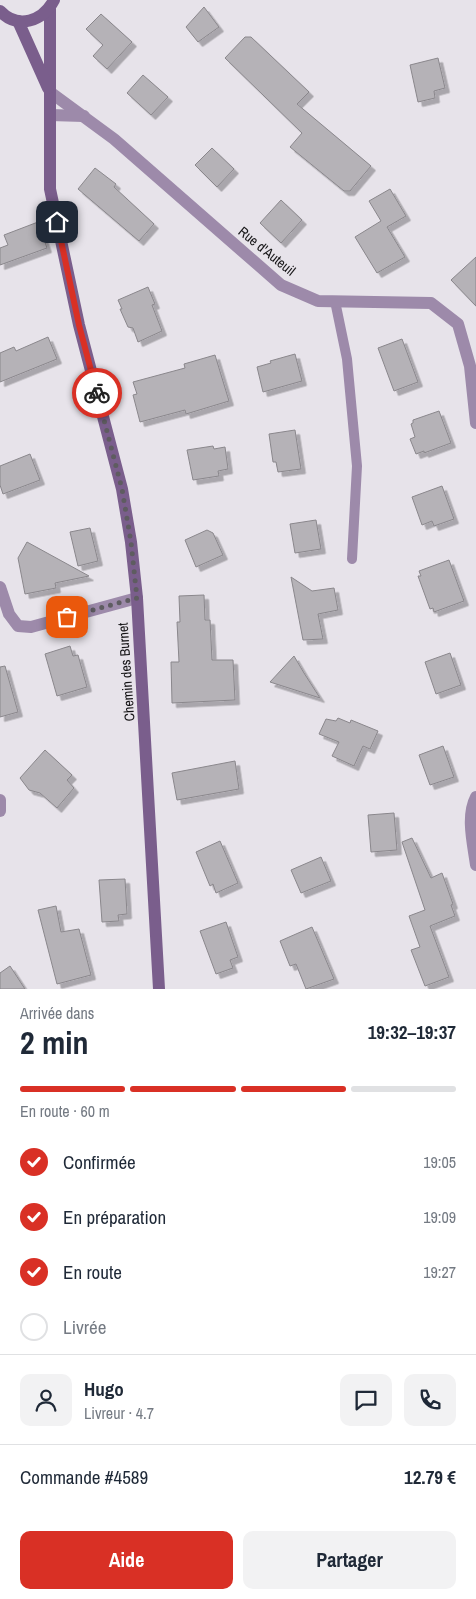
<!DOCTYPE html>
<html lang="fr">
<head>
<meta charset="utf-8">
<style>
  :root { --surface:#fff; --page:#f2f2f3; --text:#1f2937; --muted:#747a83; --line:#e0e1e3; --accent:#d93025 }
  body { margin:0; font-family:"Archivo Narrow",sans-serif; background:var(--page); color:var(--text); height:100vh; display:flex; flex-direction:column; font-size:19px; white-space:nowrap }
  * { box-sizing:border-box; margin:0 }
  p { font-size:16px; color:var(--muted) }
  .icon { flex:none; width:28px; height:28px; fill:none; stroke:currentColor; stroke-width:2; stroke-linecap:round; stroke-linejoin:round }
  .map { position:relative; height:989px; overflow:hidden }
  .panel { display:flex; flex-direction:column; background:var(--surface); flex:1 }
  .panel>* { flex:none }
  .pin { position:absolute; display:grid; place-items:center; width:42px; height:42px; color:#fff; margin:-21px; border-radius:10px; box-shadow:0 2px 8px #0006 }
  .courier { position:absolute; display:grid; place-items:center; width:50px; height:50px; margin:-25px; border:4px solid #d93025; border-radius:50%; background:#fff; color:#222; box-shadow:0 1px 6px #0007 }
  .head em { font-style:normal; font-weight:700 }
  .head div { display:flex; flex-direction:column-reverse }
  .head { display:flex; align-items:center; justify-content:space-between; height:85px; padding:0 20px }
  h1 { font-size:32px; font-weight:700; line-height:38px }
  .bar { display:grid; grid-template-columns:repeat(4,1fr); gap:8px 5px; align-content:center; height:60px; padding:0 20px }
  .bar i { height:6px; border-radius:4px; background:var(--line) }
  .bar .current { background:var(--accent) }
  .bar p { grid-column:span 4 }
  .line { display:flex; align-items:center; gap:12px; padding:0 20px; border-top:1px solid var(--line) }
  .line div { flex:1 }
  .round { display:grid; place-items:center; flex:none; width:52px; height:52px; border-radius:10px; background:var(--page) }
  ol { padding:0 20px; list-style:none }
  li { display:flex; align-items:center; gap:15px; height:55px }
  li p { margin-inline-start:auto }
  li .icon { padding:5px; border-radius:50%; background:var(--accent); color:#fff; stroke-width:4 }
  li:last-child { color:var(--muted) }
  li i { width:28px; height:28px; border:2px solid var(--line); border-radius:50% }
  .button { display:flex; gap:10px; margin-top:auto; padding:10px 20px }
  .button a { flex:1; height:58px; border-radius:10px; background:var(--accent); color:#fff; font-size:20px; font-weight:700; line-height:58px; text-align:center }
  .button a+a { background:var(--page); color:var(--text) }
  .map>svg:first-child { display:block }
  .building { fill:#b5b2b7; stroke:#8a878c; filter:url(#shadow) }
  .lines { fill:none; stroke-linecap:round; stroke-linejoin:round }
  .lane { stroke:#9d8aaa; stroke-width:10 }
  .street { stroke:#9d8aaa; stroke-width:12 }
  .secondary { stroke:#7a5e8c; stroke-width:12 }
  .done { stroke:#5e5c60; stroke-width:5; stroke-dasharray:0 9 }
  .route { stroke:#d93025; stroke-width:6 }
  .labels { text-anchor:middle; stroke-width:5; stroke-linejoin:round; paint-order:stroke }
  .street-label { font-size:14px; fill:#151416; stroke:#e7e3ea }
</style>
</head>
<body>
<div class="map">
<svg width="476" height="989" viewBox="0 0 476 989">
  <defs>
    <filter id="shadow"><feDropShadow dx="4.5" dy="4.5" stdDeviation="0" flood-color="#0004"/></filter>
  </defs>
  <rect width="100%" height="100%" fill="#e7e3ea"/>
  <g class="building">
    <polygon points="204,7 219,27 198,42 186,27"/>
    <polygon points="101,14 132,42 107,69 93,56 103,45 86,29"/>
    <polygon points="245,37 251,37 309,92 297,104 371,166 350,191 344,191 290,147 302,133 225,58"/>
    <polygon points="438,58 445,88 434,91 435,98 418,102 410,65"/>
    <polygon points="143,75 168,97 151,115 127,93"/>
    <polygon points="212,148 234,169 217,187 195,165"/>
    <polygon points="95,168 116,184 114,187 154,224 139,241 78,189"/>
    <polygon points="390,189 406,216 387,227 405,257 377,273 355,237 381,221 369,201"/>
    <polygon points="281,200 302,220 281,243 260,223"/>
    <polygon points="38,222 47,248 0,265 0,248 8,245 4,235"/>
    <polygon points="476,257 476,306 451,280"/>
    <polygon points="148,287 155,304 152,305 162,331 138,342 133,328 128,327 120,309 122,309 118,300"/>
    <polygon points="48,337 57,359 0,382 0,353 14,347 16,351"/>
    <polygon points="402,339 418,382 394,391 378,348"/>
    <polygon points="295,354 302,381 263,392 257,367 271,363 270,361"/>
    <polygon points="215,355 229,401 186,414 185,410 140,422 133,395 137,394 133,382 185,368 184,364"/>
    <polygon points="439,411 451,443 424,453 424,451 416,454 410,439 415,437 411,424 413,423 413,420"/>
    <polygon points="295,430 301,469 278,472 276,462 273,462 269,434"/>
    <polygon points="213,446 214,449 225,447 228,469 218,471 219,476 193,480 187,450"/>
    <polygon points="30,454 40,480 3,494 0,485 0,466"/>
    <polygon points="442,486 454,519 434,526 432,521 422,525 412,497"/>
    <polygon points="316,520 321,549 295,553 290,524"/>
    <polygon points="90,528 98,561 78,566 70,532"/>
    <polygon points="207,530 213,533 223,555 196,567 185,540"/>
    <polygon points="27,542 89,576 55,583 56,588 25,594 18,558"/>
    <polygon points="449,560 464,601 434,612 433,608 430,609 418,576 421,576 419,571"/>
    <polygon points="291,577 312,591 334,588 338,610 318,614 323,639 303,640"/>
    <polygon points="204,595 205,620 210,620 212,660 233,660 235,700 172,703 171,662 179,662 177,622 180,622 179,596"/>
    <polygon points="70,646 73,656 78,655 87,687 57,696 45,654"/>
    <polygon points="450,653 461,685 436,694 425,662"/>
    <polygon points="294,656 304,673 320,698 270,682"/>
    <polygon points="5,666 18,712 0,717 0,667"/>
    <polygon points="338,718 350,723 351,720 378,731 370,749 363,746 354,766 332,756 339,742 319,734 326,719 336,721"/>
    <polygon points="443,746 454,777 430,785 419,755"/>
    <polygon points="45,750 72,775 67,780 74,788 57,808 40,793 29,790 20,778"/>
    <polygon points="235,761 239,789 177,800 172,773"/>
    <polygon points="394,813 397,850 371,852 368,815"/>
    <polygon points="412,838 431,878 442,873 453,904 451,905 455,916 430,926 449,977 425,986 411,950 420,947 409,916 425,910 402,842"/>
    <polygon points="220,841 238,883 216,893 213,884 210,886 196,852"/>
    <polygon points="321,857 331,881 301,893 291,870"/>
    <polygon points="125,879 127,914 118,915 119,921 102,922 99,880"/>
    <polygon points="56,906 61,932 79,929 91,975 57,984 38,910"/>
    <polygon points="226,922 238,957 230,960 233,968 216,974 200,931"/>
    <polygon points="312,927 334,979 306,989 296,964 290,966 280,941"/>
    <polygon points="10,966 25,989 0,989 0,973"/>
  </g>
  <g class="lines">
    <polyline class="lane" points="335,301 347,359 357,466 352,559"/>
    <g class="street">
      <polyline points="50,92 114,139 281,285 318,301 431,303 458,324 470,366 476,423"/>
      <polyline points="50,115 84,116"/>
      <polyline points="0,587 9,614 18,626 31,627 137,598"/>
      <path d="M476,797C466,816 473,843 476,865"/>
      <polyline points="0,800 0,811"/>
    </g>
    <g class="secondary">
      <polyline points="50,9 50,189 79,325 122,489 131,542 137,598 159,989"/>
      <path d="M0,11C18,30 43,21 54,0"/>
      <polyline points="18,21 48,88"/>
    </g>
  </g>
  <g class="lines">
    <polyline class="done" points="67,617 137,598 131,542 122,489 97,393"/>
    <polyline class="route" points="57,222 79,325 97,393"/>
  </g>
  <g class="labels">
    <g class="street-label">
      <text transform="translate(267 251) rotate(39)" y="5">Rue d'Auteuil</text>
      <text transform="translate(126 672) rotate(-94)" y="5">Chemin des Burnet</text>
    </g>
  </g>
</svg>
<div class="pin" style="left:67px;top:617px;background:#ea580c"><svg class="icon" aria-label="bag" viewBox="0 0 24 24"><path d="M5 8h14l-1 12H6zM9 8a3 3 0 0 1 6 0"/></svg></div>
<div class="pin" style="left:57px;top:222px;background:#1f2937"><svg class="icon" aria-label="home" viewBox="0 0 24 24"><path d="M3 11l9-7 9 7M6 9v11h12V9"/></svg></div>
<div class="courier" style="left:97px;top:393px"><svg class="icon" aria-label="bike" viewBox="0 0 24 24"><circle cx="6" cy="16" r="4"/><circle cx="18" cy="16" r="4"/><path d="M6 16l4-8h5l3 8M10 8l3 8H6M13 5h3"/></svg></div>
</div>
<section class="panel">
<div class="head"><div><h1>2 min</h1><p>Arrivée dans</p></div><em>19:32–19:37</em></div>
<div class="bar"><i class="current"></i><i class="current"></i><i class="current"></i><i></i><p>En route · 60 m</p></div>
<ol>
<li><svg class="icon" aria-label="check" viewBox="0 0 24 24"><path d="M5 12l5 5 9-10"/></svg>Confirmée<p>19:05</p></li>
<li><svg class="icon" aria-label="check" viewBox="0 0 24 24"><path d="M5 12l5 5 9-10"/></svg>En préparation<p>19:09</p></li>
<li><svg class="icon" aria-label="check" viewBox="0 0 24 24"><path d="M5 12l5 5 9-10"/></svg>En route<p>19:27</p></li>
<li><i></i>Livrée</li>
</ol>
<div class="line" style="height:90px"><a class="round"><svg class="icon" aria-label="person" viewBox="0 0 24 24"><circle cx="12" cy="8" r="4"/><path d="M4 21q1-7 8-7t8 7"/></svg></a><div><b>Hugo</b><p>Livreur · 4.7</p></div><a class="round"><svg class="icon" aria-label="chat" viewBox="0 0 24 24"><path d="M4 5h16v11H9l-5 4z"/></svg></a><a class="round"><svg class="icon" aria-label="phone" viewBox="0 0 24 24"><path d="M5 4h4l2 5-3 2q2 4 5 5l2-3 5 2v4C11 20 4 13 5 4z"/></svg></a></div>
<div class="line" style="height:65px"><div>Commande #4589</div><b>12.79 €</b></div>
<div class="button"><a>Aide</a><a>Partager</a></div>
</section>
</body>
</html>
